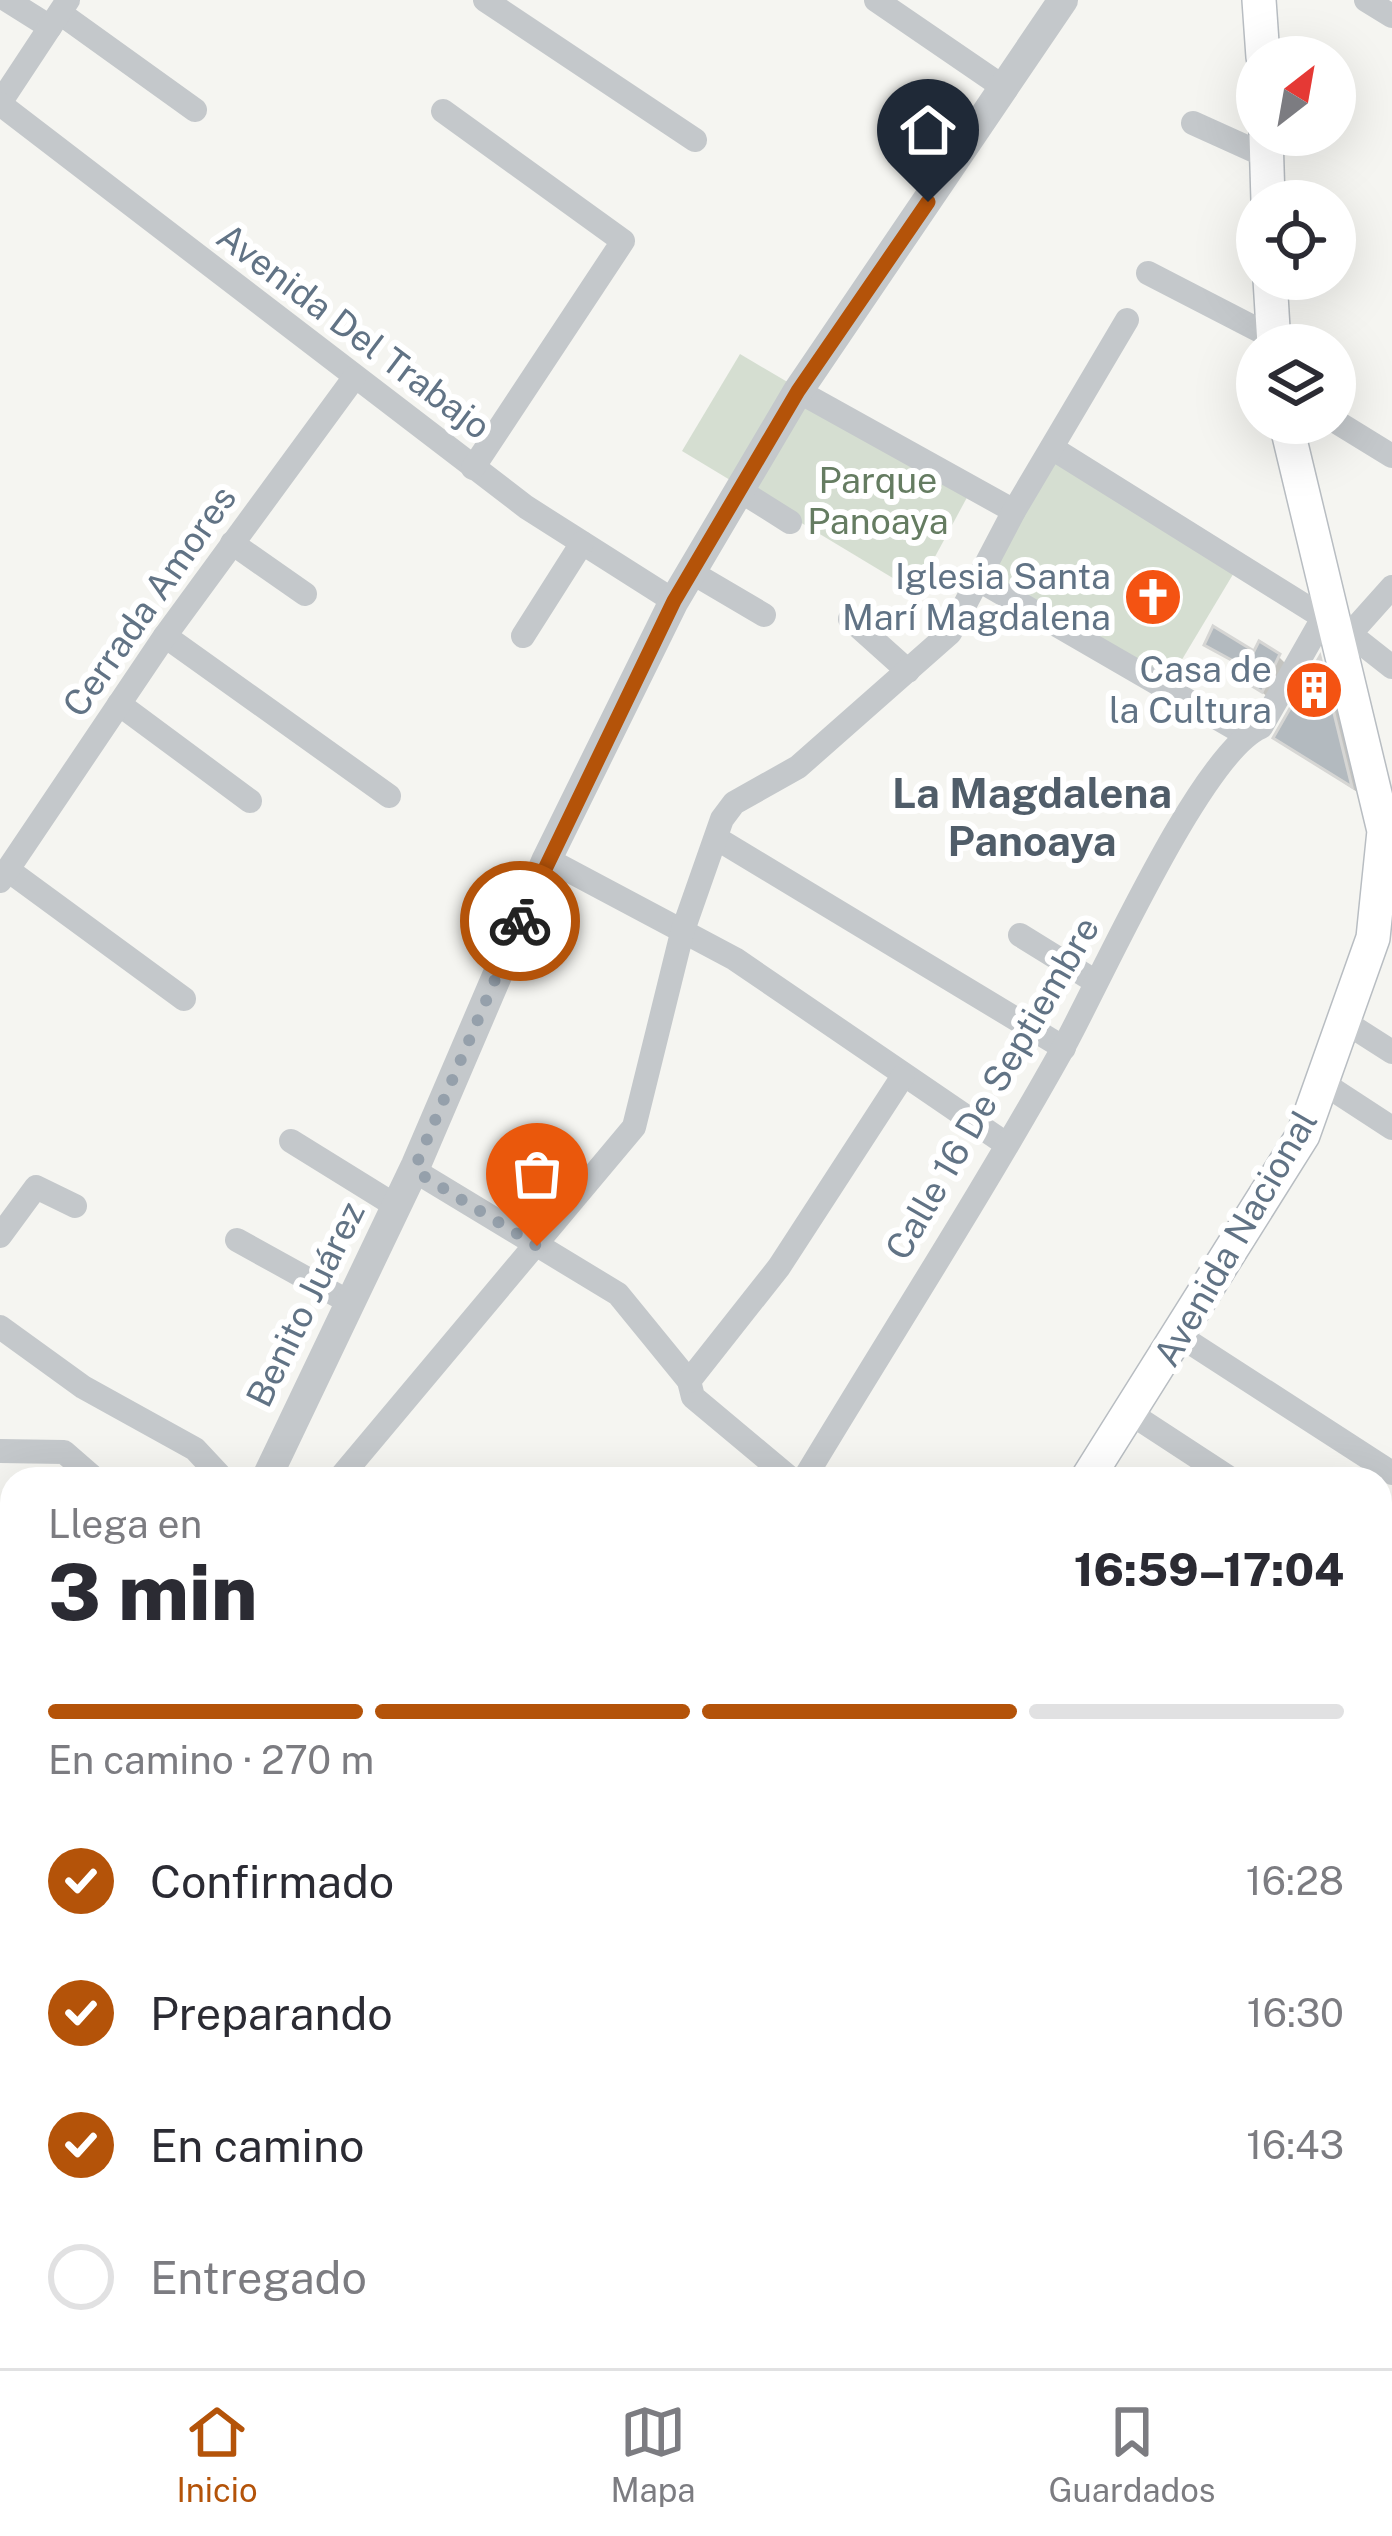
<!DOCTYPE html>
<html lang="es">
<head>
<meta charset="utf-8">
<style>
  :root { --surface:#fff; --page:#f2f2f3; --text:#2b2b33; --muted:#7c7c81; --line:#e1e1e2; --accent:#b45309 }
  body { margin:0; font-family:"Public Sans",sans-serif; background:var(--page); color:var(--text); height:100vh; display:flex; flex-direction:column; font-size:45px; white-space:nowrap }
  * { box-sizing:border-box; margin:0 }
  p { font-size:39px; color:var(--muted) }
  .icon { flex:none; width:66px; height:66px; fill:none; stroke:currentColor; stroke-width:2; stroke-linecap:round; stroke-linejoin:round }
  .map { position:relative; flex:1; overflow:hidden }
  .drawer { position:absolute; left:0px; top:1467px; width:1392px; height:903px; display:flex; flex-direction:column; background:var(--surface); border-radius:36px 36px 0 0; box-shadow:0 12px 48px #0002 }
  .drawer>* { flex:none }
  .needle { width:78px; rotate:31deg }
  .tools { position:absolute; left:1236px; top:36px; display:grid; gap:24px }
  .tools a { display:grid; place-items:center; width:120px; height:120px; border-radius:50%; background:var(--surface); box-shadow:0 12px 48px #0002; font-size:60px }
  .pin { position:absolute; display:grid; place-items:center; width:102px; height:102px; color:#fff; margin:-123px -51px; border-radius:50% 50% 50% 0; rotate:-45deg; box-shadow:0 0 12px #0007 }
  .pin .icon { rotate:45deg }
  .courier { position:absolute; display:grid; place-items:center; width:120px; height:120px; margin:-60px; border:9px solid #b45309; border-radius:50%; background:#fff; color:#222; box-shadow:0 3px 15px #0007 }
  .overview em { font-style:normal; font-weight:800 }
  .overview div { display:flex; flex-direction:column-reverse }
  .overview { display:flex; align-items:center; justify-content:space-between; height:204px; padding:0 48px }
  h1 { font-size:78px; font-weight:800; line-height:90px }
  .bar { display:grid; grid-template-columns:repeat(4,1fr); gap:18px 12px; align-content:center; height:144px; padding:0 48px }
  .bar i { height:15px; border-radius:9px; background:var(--line) }
  .bar .active { background:var(--accent) }
  .bar p { grid-column:span 4 }
  ol { padding:0 48px; list-style:none }
  li { display:flex; align-items:center; gap:36px; height:132px }
  li p { margin-inline-start:auto }
  li .icon { padding:12px; border-radius:50%; background:var(--accent); color:#fff; stroke-width:4 }
  li:last-child { color:var(--muted) }
  li i { width:66px; height:66px; border:6px solid var(--line); border-radius:50% }
  .dock { display:flex; justify-content:space-around; align-items:center; height:168px; border-top:3px solid var(--line); background:var(--surface); font-size:33px; color:var(--muted) }
  .dock a { display:grid; justify-items:center; gap:6px }
  .dock .active { color:var(--accent) }
  .map>svg:first-child { display:block }
  .green { fill:#d5ded1 }
  .shadow { fill:#0003 }
  .lines { fill:none; stroke-linecap:round; stroke-linejoin:round }
  .river { stroke:#c5ced4; stroke-width:36 }
  .building { fill:#b3babf; stroke:#d6d6d4; stroke-width:3 }
  .secondary-casing { stroke:#b8bdc2; stroke-width:36 }
  .minor { stroke:#c4c8cb; stroke-width:24 }
  .tertiary { stroke:#c4c8cb; stroke-width:30 }
  .secondary { stroke:#fff; stroke-width:33 }
  .done { stroke:#95a0ab; stroke-width:12; stroke-dasharray:0 21.6 }
  .route { stroke:#b45309; stroke-width:15 }
  .labels { text-anchor:middle; stroke-width:12; stroke-linejoin:round; paint-order:stroke }
  .street-label { font-size:36px; fill:#617385; stroke:#fff }
  .park-label { font-size:36px; fill:#657c61; stroke:#fff }
  .poi-label { font-size:36px; fill:#617385; stroke:#fff; text-anchor:end }
  .quarter-label { font-size:42px; font-weight:bold; fill:#505d69; stroke:#fff }
</style>
</head>
<body>
<div class="map">
<svg width="1392" height="2368" viewBox="0 0 1392 2368">
  <rect width="100%" height="100%" fill="#f5f5f1"/>
  <g class="green">
    <polygon points="740,354 971,490 916,592 682,451"/>
    <polygon points="1051,456 1235,571 1165,688 983,577"/>
  </g>
  <g class="shadow">
    <polygon points="1207,644 1278,656 1292,670 1276,703 1243,678 1247,672"/>
    <polygon points="1321,661 1333,673 1363,796 1277,737"/>
  </g>
  <g class="lines">
    <g class="river">
      <polyline points="0,1864 12,1860"/>
      <polyline points="1380,2245 1392,2250"/>
    </g>
  </g>
  <g class="building">
    <polygon points="1213,626 1254,651 1259,641 1280,654 1262,692 1239,678 1246,668 1204,645"/>
    <polygon points="1320,656 1352,787 1273,738"/>
  </g>
  <g class="lines">
    <g class="secondary-casing">
      <g id="secondary">
        <polyline points="1259,0 1263,57"/>
        <polyline points="1266,135 1268,201"/>
        <polyline points="1270,279 1274,345"/>
        <polyline points="1087,1479 1303,1135 1373,938 1384,831 1286,423"/>
        <polyline points="899,2358 902,2368"/>
      </g>
    </g>
    <g class="minor">
      <polyline points="7,0 50,27"/>
      <polyline points="485,0 695,140"/>
      <polyline points="876,0 1006,89"/>
      <polyline points="1366,0 1392,16"/>
      <polyline points="60,13 195,110"/>
      <polyline points="0,103 68,0"/>
      <polyline points="0,104 526,507 674,601"/>
      <polyline points="443,111 623,241 473,468"/>
      <polyline points="1193,123 1266,156"/>
      <polyline points="1148,273 1272,337"/>
      <polyline points="798,391 1014,511"/>
      <polyline points="1335,421 1392,456"/>
      <polyline points="1052,448 1350,634 1392,667"/>
      <polyline points="739,490 790,522"/>
      <polyline points="232,543 305,594"/>
      <polyline points="691,572 764,615"/>
      <polyline points="979,580 1245,734"/>
      <polyline points="850,619 908,671"/>
      <polyline points="1350,634 1392,587"/>
      <polyline points="165,636 389,796"/>
      <polyline points="523,636 582,543"/>
      <polyline points="119,704 250,801"/>
      <polyline points="716,838 1064,1048"/>
      <polyline points="547,859 735,959 1006,1144"/>
      <polyline points="8,870 184,999"/>
      <polyline points="0,881 165,636 354,378"/>
      <polyline points="1020,935 1096,982"/>
      <polyline points="1345,1022 1392,1052"/>
      <polyline points="1323,1083 1392,1128"/>
      <polyline points="291,1141 396,1206"/>
      <polyline points="416,1165 420,1174 618,1294 689,1381 693,1397 791,1479"/>
      <polyline points="0,1236 36,1187 75,1206"/>
      <polyline points="237,1240 349,1302"/>
      <polyline points="0,1327 83,1387 195,1449 223,1479"/>
      <polyline points="1180,1336 1392,1473"/>
      <polyline points="689,1381 779,1267 903,1076"/>
      <polyline points="1130,1413 1231,1479"/>
      <polyline points="0,1451 64,1452 95,1479"/>
      <polyline points="339,1479 634,1127 682,933 722,819 734,803 798,767 950,633 1014,511 1127,320"/>
      <path d="M804,1479C890,1336 981,1195 1062,1050C1099,984 1200,754 1261,727L1323,618"/>
      <polyline points="1380,1581 1392,1589"/>
      <polyline points="0,1718 12,1700"/>
      <polyline points="1380,1791 1392,1799"/>
      <polyline points="0,1818 12,1813"/>
      <polyline points="0,1888 12,1882"/>
      <polyline points="1380,1970 1392,1978"/>
      <polyline points="1380,2223 1392,2230"/>
      <polyline points="0,2241 12,2246"/>
      <polyline points="365,2358 379,2368"/>
      <polyline points="160,2368 195,2358"/>
      <polyline points="736,2368 740,2358"/>
    </g>
    <g class="tertiary">
      <polyline points="266,1479 416,1165 547,859 674,601 798,391 1063,0"/>
      <polyline points="39,2368 40,2358"/>
    </g>
    <use href="#secondary" class="secondary"/>
  </g>
  <g class="lines">
    <polyline class="done" points="520,921 416,1165 420,1174 537,1246"/>
    <polyline class="route" points="520,921 674,601 798,391 928,202"/>
  </g>
  <defs>
    <g id="church-disc" transform="scale(3)"><circle r="9.5" fill="#f45312" stroke="#fff"/><path d="M-1.2-6h2.4v3.5h3.3v2.4h-3.3V6h-2.4V-.1h-3.3v-2.4h3.3Z" fill="#fff"/></g>
    <g id="building-disc" transform="scale(3)"><circle r="9.5" fill="#f45312" stroke="#fff"/><path d="M-4-6H4V6H1V3H-1V6H-4ZM-2.5-4.3h1.7v1.8h-1.7ZM.8-4.3h1.7v1.8H.8ZM-2.5-1h1.7V.8h-1.7ZM.8-1h1.7V.8H.8Z" fill="#fff"/></g>
  </defs>
  <g fill-rule="evenodd">
    <use href="#church-disc" x="1153" y="597"/>
    <use href="#building-disc" x="1314" y="690"/>
  </g>
  <g class="labels">
    <g class="street-label">
      <text transform="translate(354 331) rotate(37)" y="13">Avenida Del Trabajo</text>
      <text transform="translate(149 601) rotate(-55)" y="13">Cerrada Amores</text>
      <text transform="translate(992 1088) rotate(-60)" y="13">Calle 16 De Septiembre</text>
      <text transform="translate(1235 1238) rotate(-60)" y="13">Avenida Nacional</text>
      <text transform="translate(305 1304) rotate(-64)" y="13">Benito Juárez</text>
    </g>
    <g class="park-label">
      <text x="878" y="493">Parque<tspan x="878" dy="41">Panoaya</tspan></text>
    </g>
    <g class="poi-label">
      <text x="1111" y="589">Iglesia Santa<tspan x="1111" dy="41">Marí Magdalena</tspan></text>
      <text x="1272" y="682">Casa de<tspan x="1272" dy="41">la Cultura</tspan></text>
    </g>
    <g class="quarter-label">
      <text x="1032" y="808">La Magdalena<tspan x="1032" dy="48">Panoaya</tspan></text>
    </g>
  </g>
</svg>
<div class="tools">
<a><svg class="needle" viewBox="-14 -14 28 28"><path d="M0-13l5 13h-10z" fill="#e53935"/><path d="M0 13l5-13h-10z" fill="#7c7c81"/></svg></a>
<a><svg class="icon" aria-label="locate" viewBox="0 0 24 24"><circle cx="12" cy="12" r="6"/><path d="M12 2v4M12 18v4M2 12h4M18 12h4"/></svg></a>
<a><svg class="icon" aria-label="layers" viewBox="0 0 24 24"><path d="M12 4l9 5-9 5-9-5zM3 14l9 5 9-5"/></svg></a>
</div>
<div class="pin" style="left:537px;top:1246px;background:#ea580c"><svg class="icon" aria-label="bag" viewBox="0 0 24 24"><path d="M5 8h14l-1 12H6zM9 8a3 3 0 0 1 6 0"/></svg></div>
<div class="pin" style="left:928px;top:202px;background:#1f2937"><svg class="icon" aria-label="home" viewBox="0 0 24 24"><path d="M3 11l9-7 9 7M6 9v11h12V9"/></svg></div>
<div class="courier" style="left:520px;top:921px"><svg class="icon" aria-label="bike" viewBox="0 0 24 24"><circle cx="6" cy="16" r="4"/><circle cx="18" cy="16" r="4"/><path d="M6 16l4-8h5l3 8M10 8l3 8H6M13 5h3"/></svg></div>
<section class="drawer">
<div class="overview"><div><h1>3 min</h1><p>Llega en</p></div><em>16:59–17:04</em></div>
<div class="bar"><i class="active"></i><i class="active"></i><i class="active"></i><i></i><p>En camino · 270 m</p></div>
<ol>
<li><svg class="icon" aria-label="check" viewBox="0 0 24 24"><path d="M5 12l5 5 9-10"/></svg>Confirmado<p>16:28</p></li>
<li><svg class="icon" aria-label="check" viewBox="0 0 24 24"><path d="M5 12l5 5 9-10"/></svg>Preparando<p>16:30</p></li>
<li><svg class="icon" aria-label="check" viewBox="0 0 24 24"><path d="M5 12l5 5 9-10"/></svg>En camino<p>16:43</p></li>
<li><i></i>Entregado</li>
</ol>
</section>
</div>
<nav class="dock">
<a class="active"><svg class="icon" aria-label="home" viewBox="0 0 24 24"><path d="M3 11l9-7 9 7M6 9v11h12V9"/></svg>Inicio</a>
<a><svg class="icon" aria-label="map" viewBox="0 0 24 24"><path d="M3 6l6-2 6 2 6-2v14l-6 2-6-2-6 2zM9 4v14M15 6v14"/></svg>Mapa</a>
<a><svg class="icon" aria-label="saved" viewBox="0 0 24 24"><path d="M7 4h10v16l-5-4-5 4z"/></svg>Guardados</a>
</nav>
</body>
</html>
